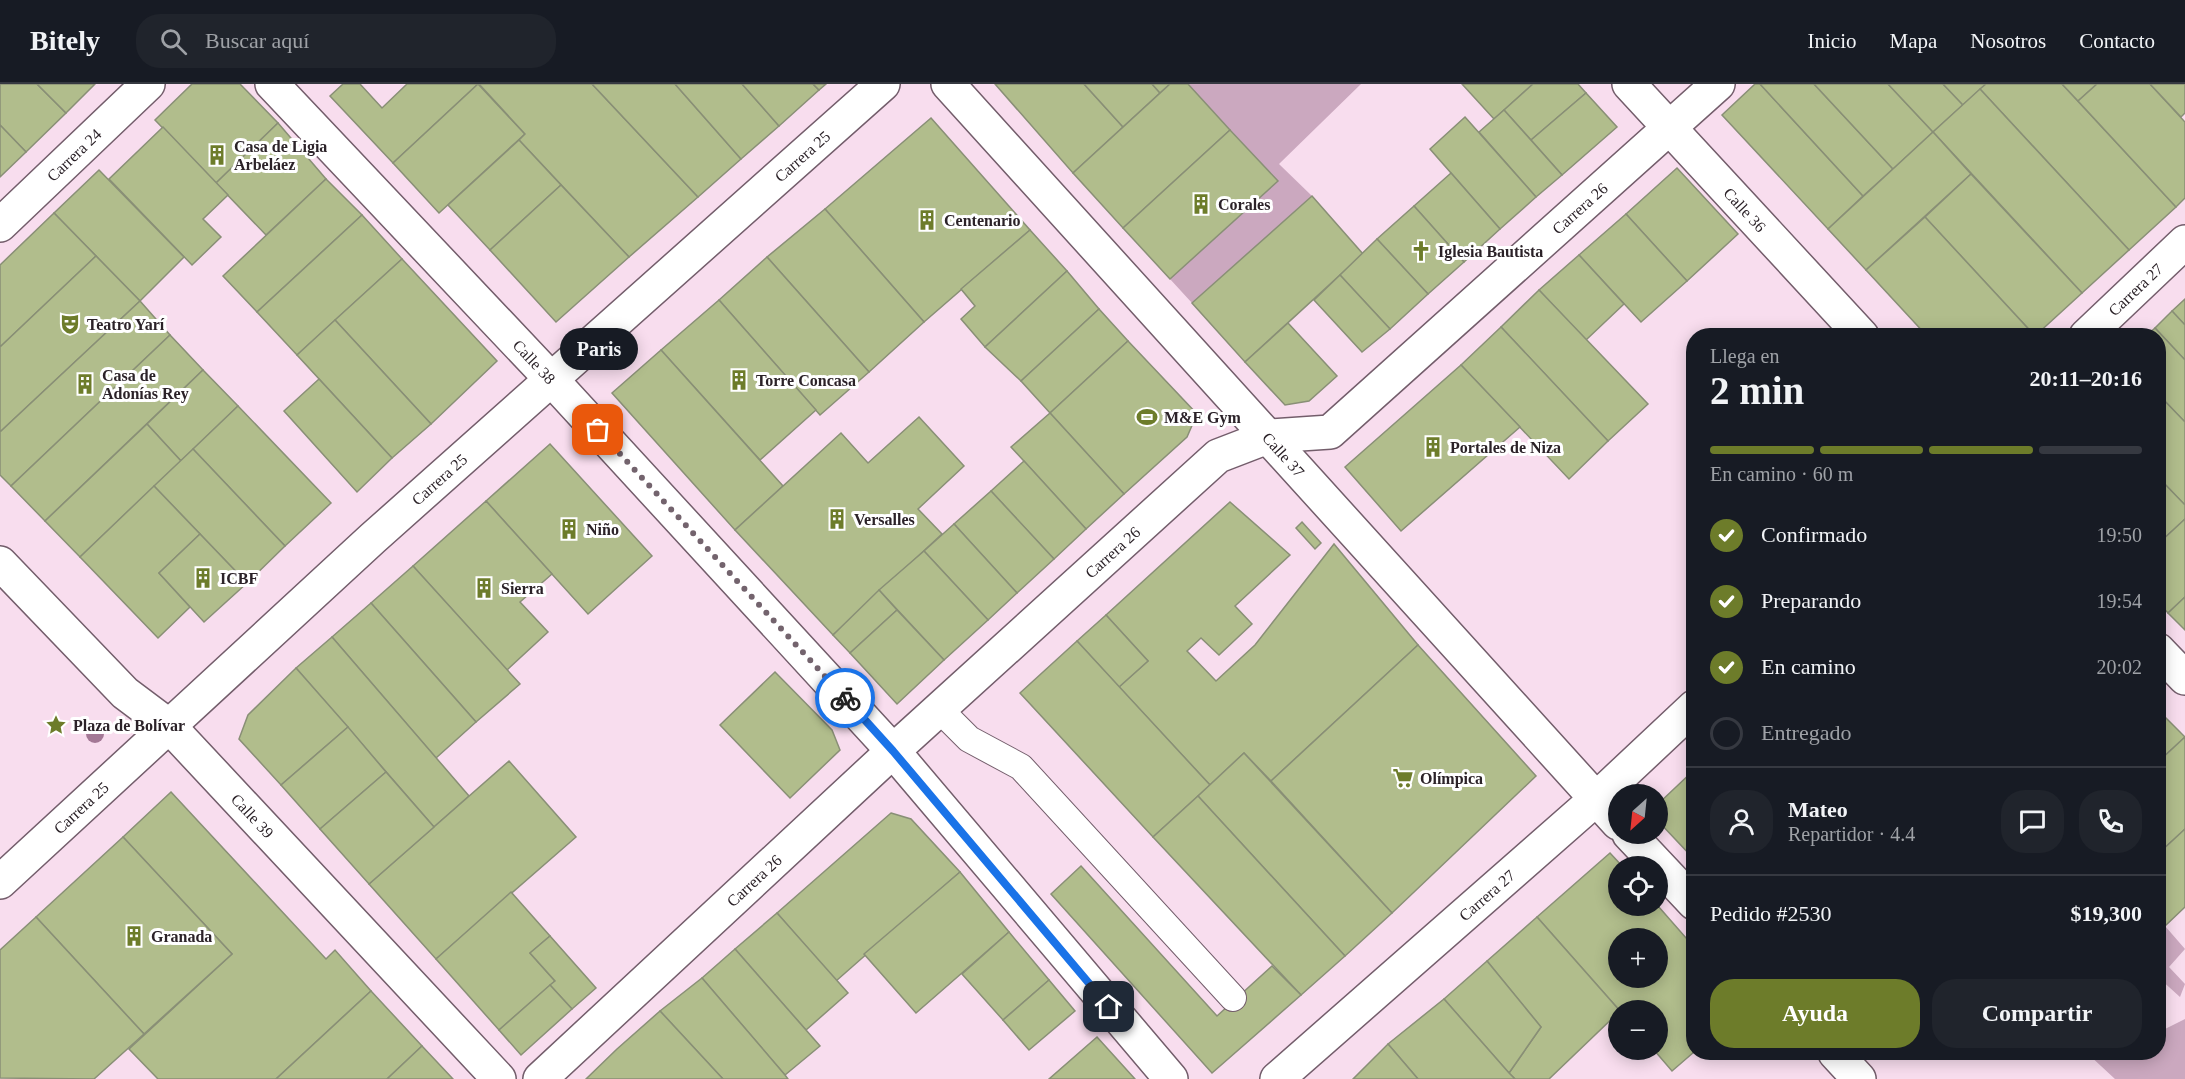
<!DOCTYPE html>
<html lang="es">
<head>
<meta charset="utf-8">
<style>
  :root { --surface:#171b24; --page:#20242c; --text:#f1f3f6; --muted:#9ea1a6; --line:#363941; --accent:#6d7c2a }
  body { margin:0; font-family:Georgia,serif; background:var(--page); color:var(--text); height:100vh; display:flex; flex-direction:column; font-size:22px; white-space:nowrap }
  * { box-sizing:border-box; margin:0 }
  p { font-size:20px; color:var(--muted) }
  .icon { flex:none; width:33px; height:33px; fill:none; stroke:currentColor; stroke-width:2; stroke-linecap:round; stroke-linejoin:round }
  .map { position:relative; flex:1; overflow:hidden }
  .drawer { position:absolute; left:1686px; top:244px; width:480px; height:732px; display:flex; flex-direction:column; background:var(--surface); border-radius:24px; box-shadow:0 3px 15px #0003 }
  .drawer>* { flex:none }
  .needle { width:39px; rotate:207deg }
  .buttons { position:absolute; left:1608px; top:700px; display:grid; gap:12px }
  .buttons a { display:grid; place-items:center; width:60px; height:60px; border-radius:50%; background:var(--surface); box-shadow:0 3px 15px #0003; font-size:30px }
  .pin { position:absolute; display:grid; place-items:center; width:51px; height:51px; color:#fff; margin:-26px; border-radius:12px; box-shadow:0 3px 9px #0006 }
  .courier { position:absolute; display:grid; place-items:center; width:60px; height:60px; margin:-30px; border:4px solid #1a73e8; border-radius:50%; background:#fff; color:#222; box-shadow:0 2px 8px #0007 }
  .bubble { position:absolute; height:42px; border-radius:21px; background:var(--surface); box-shadow:0 3px 15px #0003; font-size:20px; font-weight:700; line-height:42px; text-align:center }
  .summary em { font-style:normal; font-weight:700 }
  .summary div { display:flex; flex-direction:column-reverse }
  .summary { display:flex; align-items:center; justify-content:space-between; height:102px; padding:0 24px }
  h1 { font-size:39px; font-weight:700; line-height:45px }
  .bar { display:grid; grid-template-columns:repeat(4,1fr); gap:9px 6px; align-content:center; height:72px; padding:0 24px }
  .bar i { height:8px; border-radius:4px; background:var(--line) }
  .bar .active { background:var(--accent) }
  .bar p { grid-column:span 4 }
  .line { display:flex; align-items:center; gap:15px; padding:0 24px; border-top:2px solid var(--line) }
  .line div { flex:1 }
  .round { display:grid; place-items:center; flex:none; width:63px; height:63px; border-radius:24px; background:var(--page) }
  ol { padding:0 24px; list-style:none }
  li { display:flex; align-items:center; gap:18px; height:66px }
  li p { margin-inline-start:auto }
  li .icon { padding:6px; border-radius:50%; background:var(--accent); color:#fff; stroke-width:4 }
  li:last-child { color:var(--muted) }
  li i { width:33px; height:33px; border:3px solid var(--line); border-radius:50% }
  .primary-button { display:flex; gap:12px; margin-top:auto; padding:12px 24px }
  .primary-button a { flex:1; height:69px; border-radius:24px; background:var(--accent); color:#fff; font-size:24px; font-weight:700; line-height:69px; text-align:center }
  .primary-button a+a { background:var(--page); color:var(--text) }
  header { display:flex; align-items:center; gap:36px; box-sizing:border-box; height:84px; padding:0 30px; background:var(--surface); border-bottom:2px solid var(--line) }
  header strong { font-size:28px }
  nav { display:flex; gap:33px; margin-inline-start:auto; font-size:21px }
  .search { width:420px; height:54px; background:var(--page); display:flex; align-items:center; gap:15px; box-sizing:border-box; padding:0 21px; border-radius:24px; color:var(--muted); font-size:22px }
  .map>svg:first-child { display:block }
  .green { fill:#cba8bf }
  .building { fill:#b1bd8c; stroke:#898f76; stroke-width:1.5; fill-rule:evenodd }
  .lines { fill:none; stroke-linecap:round; stroke-linejoin:round }
  .service-casing { stroke:#735d6b; stroke-width:28 }
  .minor-casing { stroke:#735d6b; stroke-width:36 }
  .tertiary-casing { stroke:#735d6b; stroke-width:36 }
  .secondary-casing { stroke:#735d6b; stroke-width:36 }
  .service { stroke:#fff; stroke-width:26 }
  .minor { stroke:#fff; stroke-width:33 }
  .tertiary { stroke:#fff; stroke-width:33 }
  .secondary { stroke:#fff; stroke-width:33 }
  .tree { fill:#a37895 }
  .done { stroke:#73636d; stroke-width:6; stroke-dasharray:0 10.8 }
  .route { stroke:#1a73e8; stroke-width:8 }
  .labels { text-anchor:middle; stroke-width:6; stroke-linejoin:round; paint-order:stroke }
  .poi-label { font-size:16px; font-weight:bold; fill:#2b2228; stroke:#fff; text-anchor:start }
  .street-label { font-size:16px; fill:#2b2228; stroke:#fff }
</style>
</head>
<body>
<header>
<strong>Bitely</strong>
<div class="search"><svg class="icon" aria-label="search" viewBox="0 0 24 24"><circle cx="10" cy="10" r="6"/><path d="M15 15l6 6"/></svg>Buscar aquí</div>
<nav><a>Inicio</a><a>Mapa</a><a>Nosotros</a><a>Contacto</a></nav>
</header>
<div class="map">
<svg width="2185" height="995" viewBox="0 0 2185 995">
  <rect width="100%" height="100%" fill="#f8ddee"/>
  <g class="green">
    <polygon points="1188,0 1361,0 1279,80 1312,112 1192,219 1170,195 1278,97"/>
    <polygon points="2165,842 2185,865 2169,883 2185,900 2180,913 2159,894 2159,849"/>
    <polygon points="2185,935 2185,995 2115,995 2087,969 2158,969 2159,948"/>
  </g>
  <g class="building">
    <polygon points="0,0 37,0 66,29 26,68 0,41"/>
    <polygon points="37,0 95,0 66,29"/>
    <polygon points="192,0 240,0 278,39 216,99 155,36"/>
    <polygon points="343,0 360,0 382,24 407,0 478,0 393,79 330,12"/>
    <polygon points="478,0 525,50 439,129 393,79"/>
    <polygon points="479,0 592,0 698,113 629,173 519,56 525,50"/>
    <polygon points="592,0 675,0 741,75 698,113"/>
    <polygon points="675,0 742,0 779,42 741,75"/>
    <polygon points="742,0 813,0 819,6 779,42"/>
    <polygon points="813,0 826,0 819,6"/>
    <polygon points="995,0 1084,0 1123,43 1073,89"/>
    <polygon points="1084,0 1152,0 1160,9 1123,43"/>
    <polygon points="1152,0 1170,0 1160,9"/>
    <polygon points="1170,0 1188,0 1230,46 1123,144 1073,89"/>
    <polygon points="1462,0 1533,0 1494,35"/>
    <polygon points="1533,0 1578,0 1586,9 1531,56 1504,26"/>
    <polygon points="1755,0 1760,0 1863,112 1828,145 1722,31"/>
    <polygon points="1760,0 1814,0 1893,85 1863,112"/>
    <polygon points="1814,0 1888,0 1933,48 1893,85"/>
    <polygon points="1888,0 1943,0 1963,21 1933,48"/>
    <polygon points="1943,0 1986,0 1963,21"/>
    <polygon points="1986,0 2062,0 2176,123 2129,166 1980,5"/>
    <polygon points="2062,0 2097,0 2078,17"/>
    <polygon points="2097,0 2150,0 2185,38 2185,114 2176,123 2078,17"/>
    <polygon points="2150,0 2185,0 2185,29 2181,33"/>
    <polygon points="1980,5 2129,166 2082,209 1933,48"/>
    <polygon points="1586,9 1617,43 1562,91 1531,56"/>
    <polygon points="1504,26 1562,91 1536,113 1479,48"/>
    <polygon points="1465,33 1536,113 1500,145 1430,65"/>
    <polygon points="931,34 1030,146 924,238 825,125"/>
    <polygon points="278,39 326,95 266,151 216,99"/>
    <polygon points="0,41 26,68 0,93"/>
    <polygon points="163,43 228,111 203,135 221,153 192,181 109,95"/>
    <polygon points="1230,46 1278,97 1170,195 1123,144"/>
    <polygon points="1933,48 1971,90 1866,186 1828,145"/>
    <polygon points="519,56 561,101 490,166 448,121"/>
    <polygon points="1677,84 1738,150 1687,197 1626,130"/>
    <polygon points="99,86 184,173 140,217 54,129"/>
    <polygon points="1451,89 1500,145 1464,178 1414,122"/>
    <polygon points="1971,90 2082,209 2035,252 1925,133"/>
    <polygon points="326,95 362,131 257,228 223,192"/>
    <polygon points="561,101 629,173 556,238 490,166"/>
    <polygon points="1312,112 1363,170 1245,278 1192,219"/>
    <polygon points="1414,122 1464,178 1428,210 1377,155"/>
    <polygon points="825,125 924,238 869,288 767,173"/>
    <polygon points="54,129 96,172 0,263 0,181"/>
    <polygon points="1626,130 1687,197 1641,238 1579,171"/>
    <polygon points="362,131 402,175 297,271 257,228"/>
    <polygon points="1925,133 2035,252 1927,252 1866,186"/>
    <polygon points="1030,146 1067,187 985,263 961,235 975,222 961,205"/>
    <polygon points="1377,155 1428,210 1390,245 1340,191"/>
    <polygon points="1579,171 1624,220 1586,256 1539,206"/>
    <polygon points="96,172 140,217 0,348 0,263"/>
    <polygon points="767,173 869,288 820,331 719,216"/>
    <polygon points="402,175 497,277 431,340 335,236"/>
    <polygon points="1067,187 1099,225 1021,297 985,263"/>
    <polygon points="1340,191 1390,245 1362,268 1314,216"/>
    <polygon points="1539,206 1648,320 1608,357 1501,243"/>
    <polygon points="2185,215 2185,241 2172,227"/>
    <polygon points="719,216 816,326 760,376 661,266"/>
    <polygon points="140,217 170,251 11,402 0,391 0,348"/>
    <polygon points="1099,225 1128,257 1050,329 1021,297"/>
    <polygon points="2172,227 2185,241 2185,276 2155,244"/>
    <polygon points="335,236 431,340 392,374 297,271"/>
    <polygon points="1288,239 1337,292 1309,317 1285,321 1245,278"/>
    <polygon points="1501,243 1608,357 1569,395 1461,281"/>
    <polygon points="2155,244 2185,276 2185,338 2158,310 2158,252 2146,252"/>
    <polygon points="170,251 203,286 45,437 11,402"/>
    <polygon points="1128,257 1197,330 1187,353 1124,410 1050,329"/>
    <polygon points="661,266 783,402 735,446 612,309"/>
    <polygon points="1461,281 1520,343 1401,447 1345,383"/>
    <polygon points="203,286 238,322 181,377 147,340"/>
    <polygon points="319,295 392,374 357,408 284,327"/>
    <polygon points="2158,310 2185,338 2185,421 2158,393"/>
    <polygon points="238,322 331,419 285,462 193,365"/>
    <polygon points="1050,329 1124,410 1086,445 1011,363"/>
    <polygon points="919,333 964,382 918,425 942,450 833,551 735,446 841,349 868,379"/>
    <polygon points="147,340 181,377 80,473 45,437"/>
    <polygon points="550,360 652,472 588,530 486,417"/>
    <polygon points="193,365 285,462 247,499 154,402"/>
    <polygon points="1024,377 1086,445 1054,475 991,407"/>
    <polygon points="2158,393 2185,421 2185,435 2158,460"/>
    <polygon points="154,402 200,450 159,489 190,523 158,554 80,473"/>
    <polygon points="991,407 1054,475 1017,509 954,440"/>
    <polygon points="486,417 552,490 520,518 548,548 507,586 413,482"/>
    <polygon points="1230,418 1290,471 1235,522 1252,540 1219,571 1201,554 1187,567 1216,597 1255,561 1334,460 1418,561 1271,697 1244,669 1210,701 1119,603 1148,577 1106,531"/>
    <polygon points="2185,435 2185,513 2168,529 2158,518 2158,460"/>
    <polygon points="1302,438 1321,459 1315,465 1296,444"/>
    <polygon points="954,440 1017,509 988,536 924,467"/>
    <polygon points="200,450 247,499 204,538 159,489"/>
    <polygon points="924,467 988,536 944,576 879,506"/>
    <polygon points="413,482 520,600 476,638 371,519"/>
    <polygon points="879,506 897,526 850,569 833,551"/>
    <polygon points="2185,513 2185,546 2168,529"/>
    <polygon points="371,519 476,638 436,674 332,553"/>
    <polygon points="897,526 944,576 897,620 850,569"/>
    <polygon points="1106,531 1148,577 1119,603 1077,557"/>
    <polygon points="332,553 469,712 434,743 296,584"/>
    <polygon points="1077,557 1210,701 1153,753 1020,609"/>
    <polygon points="1418,561 1536,692 1392,829 1271,697"/>
    <polygon points="296,584 348,643 281,701 239,655 248,631"/>
    <polygon points="775,588 832,646 840,666 790,714 720,641"/>
    <polygon points="2158,626 2185,653 2158,678"/>
    <polygon points="348,643 386,688 320,745 281,701"/>
    <polygon points="2185,653 2185,745 2158,770 2158,678"/>
    <polygon points="1244,669 1392,829 1345,872 1198,712"/>
    <polygon points="509,677 576,753 436,875 369,800"/>
    <polygon points="1694,686 1694,775 1658,737 1658,720"/>
    <polygon points="386,688 434,743 369,800 320,745"/>
    <polygon points="171,708 326,875 335,866 371,907 276,995 158,995 129,965 232,870 123,753"/>
    <polygon points="1198,712 1345,872 1301,911 1153,753"/>
    <polygon points="891,729 911,735 960,788 836,897 777,829"/>
    <polygon points="2185,745 2185,823 2165,842 2158,835 2158,770"/>
    <polygon points="123,753 232,870 144,950 36,833"/>
    <path d="M1610,769L1623,783H1618V822H1658L1694,863V968L1672,987L1654,966H1658V927H1620L1537,833ZM1618,855H1658V894H1618Z"/>
    <polygon points="1081,782 1217,932 1272,882 1301,911 1212,989 1051,810"/>
    <polygon points="960,788 1009,848 916,929 864,870"/>
    <polygon points="511,808 550,852 530,869 555,897 499,946 436,875"/>
    <polygon points="777,829 848,909 806,946 735,865"/>
    <polygon points="36,833 144,950 94,995 0,994 0,866"/>
    <polygon points="1537,833 1620,927 1549,995 1515,995 1509,989 1541,943 1487,877"/>
    <polygon points="1009,848 1049,896 1003,936 962,890"/>
    <polygon points="550,852 596,904 572,925 550,901 555,897 530,869"/>
    <polygon points="735,865 820,962 785,991 702,894"/>
    <polygon points="1487,877 1541,943 1509,989 1444,915"/>
    <polygon points="702,894 785,991 788,995 723,995 660,927"/>
    <polygon points="1049,896 1075,927 1029,966 1003,936"/>
    <polygon points="550,901 572,925 521,971 499,946"/>
    <polygon points="371,907 422,962 387,995 276,995"/>
    <polygon points="1444,915 1509,989 1515,995 1418,995 1388,960"/>
    <polygon points="660,927 723,995 586,995 617,965"/>
    <polygon points="1097,953 1135,995 1049,995"/>
    <polygon points="1388,960 1418,995 1353,995"/>
    <polygon points="422,962 453,995 387,995"/>
  </g>
  <g class="lines">
    <g class="service-casing">
      <polyline id="service" points="940,626 969,655 1021,683 1233,914"/>
    </g>
    <g class="minor-casing">
      <g id="minor">
        <path id="s1" d="M272,0L551,295L893,667L1171,995"/>
        <path id="s2" d="M948,0L1618,739"/>
        <path id="s3" d="M1629,0L1862,252"/>
        <polyline points="2158,566 2185,594"/>
        <polyline points="1629,750 1694,819"/>
        <polyline points="1835,969 1859,995"/>
      </g>
    </g>
    <g class="tertiary-casing">
      <g id="tertiary">
        <path id="s4" d="M2086,252L2185,158"/>
        <path id="s5" d="M540,995L893,667L1218,372L1270,352L1330,348L1718,0"/>
        <path id="s6" d="M1277,995L1596,715L1694,623"/>
      </g>
    </g>
    <g class="secondary-casing">
      <g id="secondary">
        <path id="s7" d="M0,141L148,0"/>
        <path id="s8" d="M0,479L125,609L169,642L499,995"/>
        <path id="s9" d="M0,798L373,454L883,0"/>
      </g>
    </g>
    <use href="#service" class="service"/>
    <use href="#minor" class="minor"/>
    <use href="#tertiary" class="tertiary"/>
    <use href="#secondary" class="secondary"/>
  </g>
  <circle class="tree" cx="95" cy="650" r="9"/>
  <g class="lines">
    <polyline class="done" points="598,346 845,614"/>
    <polyline class="route" points="845,614 893,667 1109,923"/>
  </g>
  <defs>
    <g id="building-bare" transform="scale(1.62)"><path d="M-4-6H4V6H1V3H-1V6H-4ZM-2.5-4.3h1.7v1.8h-1.7ZM.8-4.3h1.7v1.8H.8ZM-2.5-1h1.7V.8h-1.7ZM.8-1h1.7V.8H.8Z" fill="#6d7c2a" stroke="#fff" stroke-width="2.5" paint-order="stroke"/></g>
    <g id="church-bare" transform="scale(1.62)"><path d="M-1.2-6h2.4v3.5h3.3v2.4h-3.3V6h-2.4V-.1h-3.3v-2.4h3.3Z" fill="#6d7c2a" stroke="#fff" stroke-width="2.5" paint-order="stroke"/></g>
    <g id="theatre-bare" transform="scale(1.62)"><path d="M-5-5.5Q0-4 5-5.5V0Q5 5 0 6Q-5 5-5 0ZM-3.3-2.5H-1v1.5H-3.3ZM1-2.5H3.3v1.5H1ZM-2.8 1Q0 5.5 2.8 1Z" fill="#6d7c2a" stroke="#fff" stroke-width="2.5" paint-order="stroke"/></g>
    <g id="stadium-bare" transform="scale(1.62)"><path d="M0-5a6.5 5 0 1 0 0 10a6.5 5 0 1 0 0-10ZM-3.5-1.8h7v3.6h-7Z" fill="#6d7c2a" stroke="#fff" stroke-width="2.5" paint-order="stroke"/></g>
    <g id="sight-bare" transform="scale(1.62)"><path d="M0-6L1.8-2.2L6-1.7L2.9 1.2L3.7 5.4L0 3.3L-3.7 5.4L-2.9 1.2L-6-1.7L-1.8-2.2Z" fill="#6d7c2a" stroke="#fff" stroke-width="2.5" paint-order="stroke"/></g>
    <g id="supermarket-bare" transform="scale(1.62)"><path d="M-6-5.5h2.5l.6 2H6L4.5 2H-2.5L-4.4-4H-6ZM-1.5 3.2a1.3 1.3 0 1 0 .1 0ZM3 3.2a1.3 1.3 0 1 0 .1 0Z" fill="#6d7c2a" stroke="#fff" stroke-width="2.5" paint-order="stroke"/></g>
  </defs>
  <g fill-rule="evenodd">
    <use href="#building-bare" x="217" y="71"/>
    <use href="#building-bare" x="1201" y="120"/>
    <use href="#building-bare" x="927" y="136"/>
    <use href="#church-bare" x="1421" y="167"/>
    <use href="#theatre-bare" x="70" y="240"/>
    <use href="#building-bare" x="739" y="296"/>
    <use href="#building-bare" x="85" y="300"/>
    <use href="#stadium-bare" x="1147" y="333"/>
    <use href="#building-bare" x="1433" y="363"/>
    <use href="#building-bare" x="837" y="435"/>
    <use href="#building-bare" x="569" y="445"/>
    <use href="#building-bare" x="203" y="494"/>
    <use href="#building-bare" x="484" y="504"/>
    <use href="#sight-bare" x="56" y="641"/>
    <use href="#supermarket-bare" x="1403" y="694"/>
    <use href="#building-bare" x="134" y="852"/>
  </g>
  <g class="labels">
    <g class="poi-label">
      <text x="234" y="68">Casa de Ligia<tspan x="234" dy="18">Arbeláez</tspan></text>
      <text x="1218" y="126">Corales</text>
      <text x="944" y="142">Centenario</text>
      <text x="1438" y="173">Iglesia Bautista</text>
      <text x="87" y="246">Teatro Yarí</text>
      <text x="102" y="297">Casa de<tspan x="102" dy="18">Adonías Rey</tspan></text>
      <text x="756" y="302">Torre Concasa</text>
      <text x="1164" y="339">M&amp;E Gym</text>
      <text x="1450" y="369">Portales de Niza</text>
      <text x="854" y="441">Versalles</text>
      <text x="586" y="451">Niño</text>
      <text x="220" y="500">ICBF</text>
      <text x="501" y="510">Sierra</text>
      <text x="73" y="647">Plaza de Bolívar</text>
      <text x="1420" y="700">Olímpica</text>
      <text x="151" y="858">Granada</text>
    </g>
    <g class="street-label">
      <text dy="6" stroke="none"><textPath href="#s7" startOffset="102">Carrera 24</textPath></text>
      <text dy="6" stroke="none"><textPath href="#s9" startOffset="1082">Carrera 25</textPath></text>
      <text dy="6" stroke="none"><textPath href="#s5" startOffset="1372">Carrera 26</textPath></text>
      <text dy="6" stroke="none"><textPath href="#s3" startOffset="171">Calle 36</textPath></text>
      <text dy="6" stroke="none"><textPath href="#s4" startOffset="68">Carrera 27</textPath></text>
      <text dy="6" stroke="none"><textPath href="#s1" startOffset="382">Calle 38</textPath></text>
      <text dy="6" stroke="none"><textPath href="#s2" startOffset="500">Calle 37</textPath></text>
      <text dy="6" stroke="none"><textPath href="#s9" startOffset="596">Carrera 25</textPath></text>
      <text dy="6" stroke="none"><textPath href="#s5" startOffset="778">Carrera 26</textPath></text>
      <text dy="6" stroke="none"><textPath href="#s9" startOffset="110">Carrera 25</textPath></text>
      <text dy="6" stroke="none"><textPath href="#s8" startOffset="358">Calle 39</textPath></text>
      <text dy="6" stroke="none"><textPath href="#s5" startOffset="292">Carrera 26</textPath></text>
      <text dy="6" stroke="none"><textPath href="#s6" startOffset="279">Carrera 27</textPath></text>
    </g>
  </g>
</svg>
<div class="buttons">
<a><svg class="needle" viewBox="-14 -14 28 28"><path d="M0-13l5 13h-10z" fill="#e53935"/><path d="M0 13l5-13h-10z" fill="#9ea1a6"/></svg></a>
<a><svg class="icon" aria-label="locate" viewBox="0 0 24 24"><circle cx="12" cy="12" r="6"/><path d="M12 2v4M12 18v4M2 12h4M18 12h4"/></svg></a>
<a>+</a>
<a>−</a>
</div>
<div class="pin" style="left:598px;top:346px;background:#ea580c"><svg class="icon" aria-label="bag" viewBox="0 0 24 24"><path d="M5 8h14l-1 12H6zM9 8a3 3 0 0 1 6 0"/></svg></div>
<div class="pin" style="left:1109px;top:923px;background:#1f2937"><svg class="icon" aria-label="home" viewBox="0 0 24 24"><path d="M3 11l9-7 9 7M6 9v11h12V9"/></svg></div>
<div class="courier" style="left:845px;top:614px"><svg class="icon" aria-label="bike" viewBox="0 0 24 24"><circle cx="6" cy="16" r="4"/><circle cx="18" cy="16" r="4"/><path d="M6 16l4-8h5l3 8M10 8l3 8H6M13 5h3"/></svg></div>
<div class="bubble" style="left:560px;top:244px;width:78px">Paris</div>
<section class="drawer">
<div class="summary"><div><h1>2 min</h1><p>Llega en</p></div><em>20:11–20:16</em></div>
<div class="bar"><i class="active"></i><i class="active"></i><i class="active"></i><i></i><p>En camino · 60 m</p></div>
<ol>
<li><svg class="icon" aria-label="check" viewBox="0 0 24 24"><path d="M5 12l5 5 9-10"/></svg>Confirmado<p>19:50</p></li>
<li><svg class="icon" aria-label="check" viewBox="0 0 24 24"><path d="M5 12l5 5 9-10"/></svg>Preparando<p>19:54</p></li>
<li><svg class="icon" aria-label="check" viewBox="0 0 24 24"><path d="M5 12l5 5 9-10"/></svg>En camino<p>20:02</p></li>
<li><i></i>Entregado</li>
</ol>
<div class="line" style="height:108px"><a class="round"><svg class="icon" aria-label="person" viewBox="0 0 24 24"><circle cx="12" cy="8" r="4"/><path d="M4 21q1-7 8-7t8 7"/></svg></a><div><b>Mateo</b><p>Repartidor · 4.4</p></div><a class="round"><svg class="icon" aria-label="chat" viewBox="0 0 24 24"><path d="M4 5h16v11H9l-5 4z"/></svg></a><a class="round"><svg class="icon" aria-label="phone" viewBox="0 0 24 24"><path d="M5 4h4l2 5-3 2q2 4 5 5l2-3 5 2v4C11 20 4 13 5 4z"/></svg></a></div>
<div class="line" style="height:78px"><div>Pedido #2530</div><b>$19,300</b></div>
<div class="primary-button"><a>Ayuda</a><a>Compartir</a></div>
</section>
</div>
</body>
</html>
